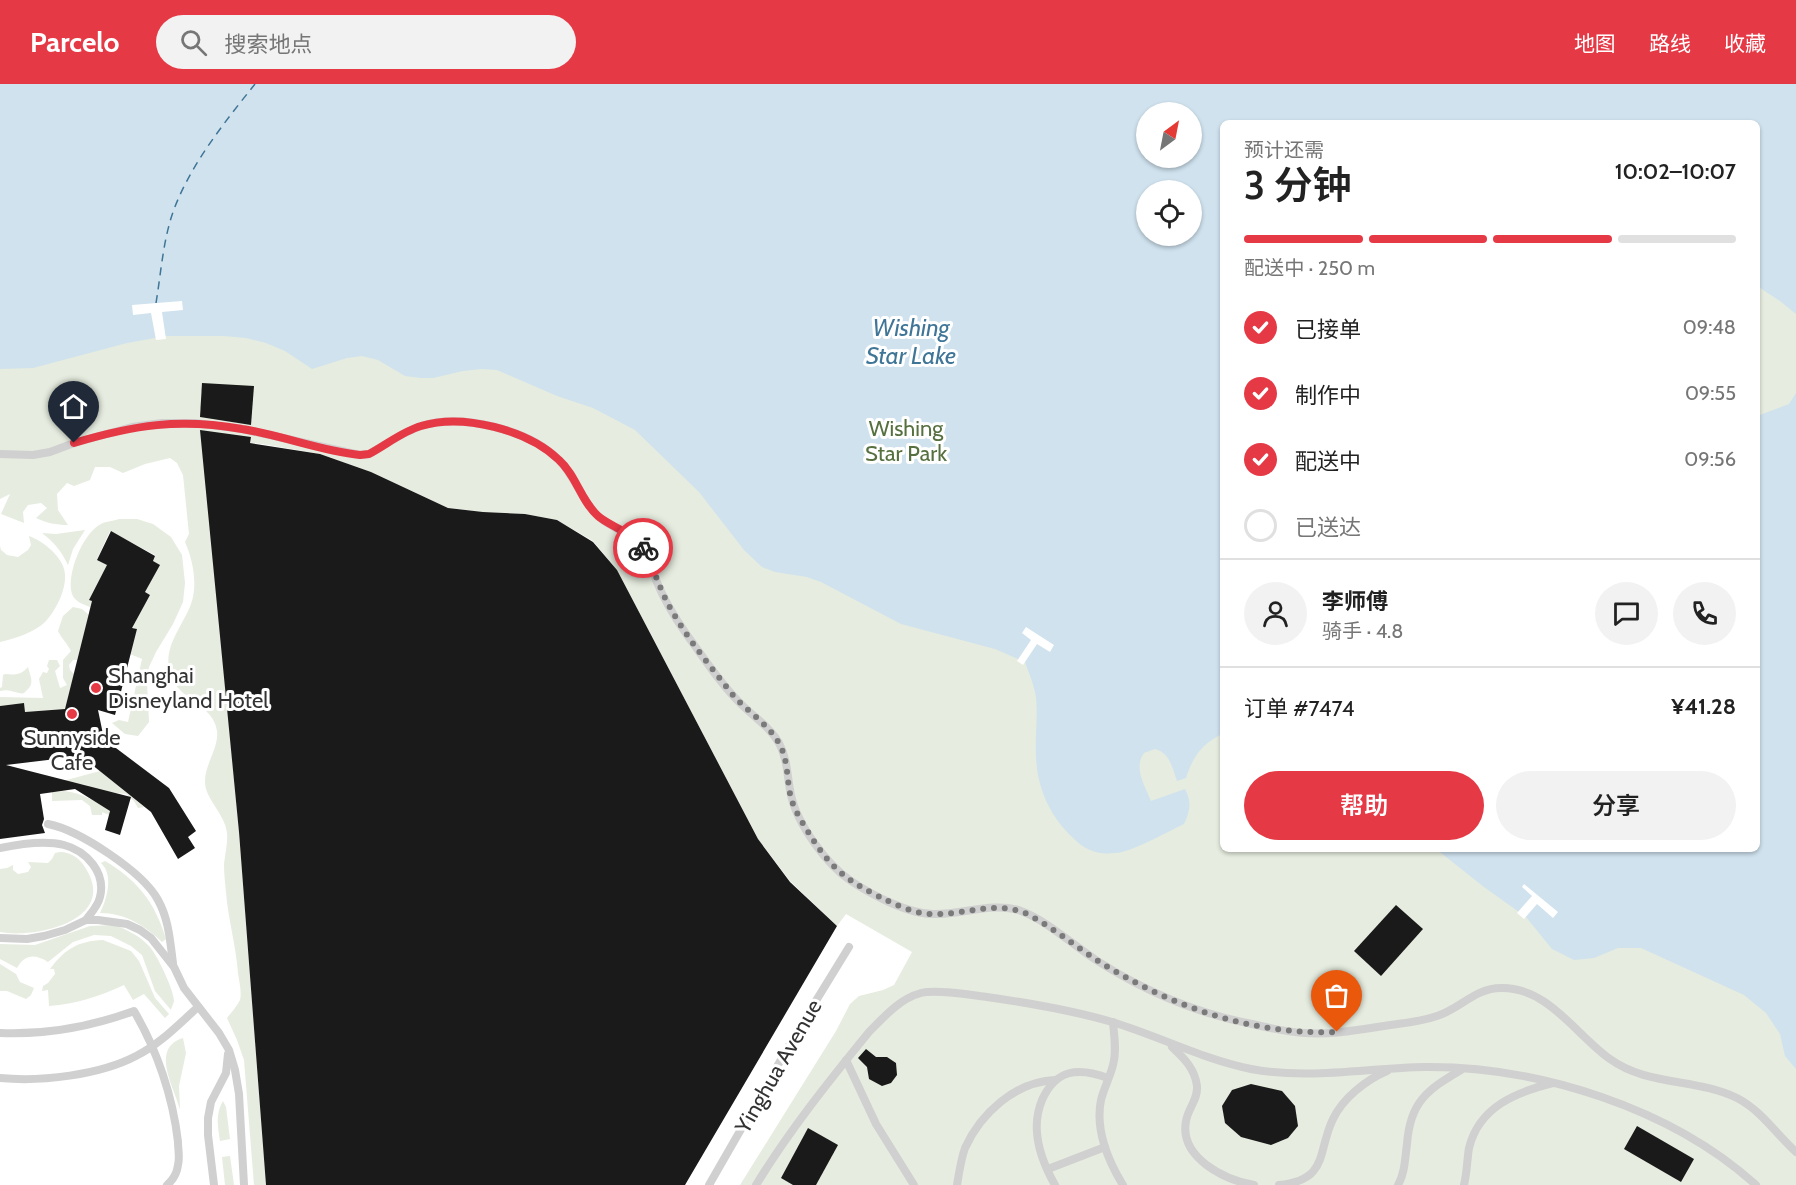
<!DOCTYPE html>
<html lang="zh">
<head>
<meta charset="utf-8">
<style>
  :root { --surface:#fff; --page:#f2f2f2; --text:#222; --muted:#767676; --line:#e0e0e0; --accent:#e63946 }
  body { margin:0; font-family:Cabin,"Noto Sans SC",sans-serif; background:var(--page); color:var(--text); height:100vh; display:flex; flex-direction:column; font-size:22px; white-space:nowrap }
  * { box-sizing:border-box; margin:0 }
  p { font-size:20px; color:var(--muted) }
  .icon { flex:none; width:33px; height:33px; fill:none; stroke:currentColor; stroke-width:2; stroke-linecap:round; stroke-linejoin:round }
  .map { position:relative; flex:1; overflow:hidden }
  .sheet { position:absolute; left:1220px; top:36px; width:540px; height:732px; display:flex; flex-direction:column; background:var(--surface); border-radius:9px; box-shadow:0 2px 4px #0004 }
  .sheet>* { flex:none }
  .needle { width:39px; rotate:32deg }
  .tools { position:absolute; left:1136px; top:18px; display:grid; gap:12px }
  .tools a { display:grid; place-items:center; width:66px; height:66px; border-radius:50%; background:var(--surface); box-shadow:0 2px 4px #0004; font-size:30px }
  .pin { position:absolute; display:grid; place-items:center; width:51px; height:51px; color:#fff; margin:-62px -26px; border-radius:50% 50% 50% 0; rotate:-45deg; box-shadow:0 0 6px #0007 }
  .pin .icon { rotate:45deg }
  .courier { position:absolute; display:grid; place-items:center; width:60px; height:60px; margin:-30px; border:4px solid #e63946; border-radius:50%; background:#fff; color:#222; box-shadow:0 2px 8px #0007 }
  .head em { font-style:normal; font-weight:600 }
  .head div { display:flex; flex-direction:column-reverse }
  .head { display:flex; align-items:center; justify-content:space-between; height:102px; padding:0 24px }
  h1 { font-size:39px; font-weight:600; line-height:45px }
  .bar { display:grid; grid-template-columns:repeat(4,1fr); gap:9px 6px; align-content:center; height:72px; padding:0 24px }
  .bar i { height:8px; border-radius:4px; background:var(--line) }
  .bar .selected { background:var(--accent) }
  .bar p { grid-column:span 4 }
  .line { display:flex; align-items:center; gap:15px; padding:0 24px; border-top:2px solid var(--line) }
  .line div { flex:1 }
  .round { display:grid; place-items:center; flex:none; width:63px; height:63px; border-radius:32px; background:var(--page) }
  ol { padding:0 24px; list-style:none }
  li { display:flex; align-items:center; gap:18px; height:66px }
  li p { margin-inline-start:auto }
  li .icon { padding:6px; border-radius:50%; background:var(--accent); color:#fff; stroke-width:4 }
  li:last-child { color:var(--muted) }
  li i { width:33px; height:33px; border:3px solid var(--line); border-radius:50% }
  .action { display:flex; gap:12px; margin-top:auto; padding:12px 24px }
  .action a { flex:1; height:69px; border-radius:36px; background:var(--accent); color:#fff; font-size:24px; font-weight:600; line-height:69px; text-align:center }
  .action a+a { background:var(--page); color:var(--text) }
  header { display:flex; align-items:center; gap:36px; box-sizing:border-box; height:84px; padding:0 30px; background:var(--accent); color:#fff }
  header strong { font-size:28px }
  nav { display:flex; gap:33px; margin-inline-start:auto; font-size:21px }
  .search { width:420px; height:54px; background:var(--page); display:flex; align-items:center; gap:15px; box-sizing:border-box; padding:0 21px; border-radius:33px; color:var(--muted); font-size:22px }
  .map>svg:first-child { display:block }
  .green { fill:#e6ecdf; fill-rule:evenodd }
  .water { fill:#cfe2ee; fill-rule:evenodd }
  .pier { fill:#fff }
  .lines { fill:none; stroke-linecap:round; stroke-linejoin:round }
  .ferry { stroke:#3f7597; stroke-width:1.5; stroke-dasharray:8 6; stroke-linecap:butt }
  .building { fill:#1a1a1a }
  .lane { stroke:#d0d0d0; stroke-width:8 }
  .done { stroke:#7a7a7a; stroke-width:6; stroke-dasharray:0 10.8 }
  .route { stroke:#e63946; stroke-width:8 }
  .poi-dot { fill:#e63946; stroke:#fff; stroke-width:2 }
  .labels { text-anchor:middle; stroke-width:6; stroke-linejoin:round; paint-order:stroke }
  .park-label { font-size:22px; fill:#56703f; stroke:#fff }
  .poi-label { font-size:22px; fill:#333; stroke:#fff; text-anchor:start }
  .street-label { font-size:22px; fill:#333; stroke:#fff }
  .water-label { font-size:24px; font-style:italic; fill:#3f7597; stroke:#fff }
</style>
</head>
<body>
<header>
<strong>Parcelo</strong>
<div class="search"><svg class="icon" aria-label="search" viewBox="0 0 24 24"><circle cx="10" cy="10" r="6"/><path d="M15 15l6 6"/></svg>搜索地点</div>
<nav><a>地图</a><a>路线</a><a>收藏</a></nav>
</header>
<div class="map">
<svg width="1796" height="1101" viewBox="0 0 1796 1101">
  <rect width="100%" height="100%" fill="#fff"/>
  <g class="green">
    <path d="M0,0H1796V1101H740L836,947L850,920L859,912L883,906L894,901L912,868L846,830L837,842L790,797L758,755L617,486L593,457L557,436L525,430L483,428L448,424L371,388L320,370L262,360L202,355L239,748L266,1101H254L244,976L237,956L227,934C231,929 237,922 240,916C242,909 239,896 238,889C236,861 228,835 226,808C225,799 224,789 224,780C225,770 228,759 227,749C225,730 206,716 205,699C204,681 219,665 217,647C214,621 179,616 171,592C161,564 182,544 191,520C198,501 193,476 185,458L189,450L183,391L177,379L170,374L145,380L123,389L110,383H95L90,396L74,402L67,399L57,410L58,426L68,441C56,441 47,439 36,434L47,424L41,419L28,421L23,428L24,439L1,430L10,410L0,415ZM1146,28H1191V74H1146ZM1222,39H1756V765H1222ZM1146,106H1191V152H1146Z"/>
    <path d="M119,435H137L153,440L171,453L182,471L185,499L183,518L173,540L156,568L149,583L147,599L149,638L138,652L125,650L112,639L119,636L128,638L142,575L130,570L137,545L118,540L134,538L150,511L145,508L159,481L153,477L155,471L110,447L97,475L112,484L109,526L89,528L90,523C83,520 75,518 72,510C66,490 83,449 101,440C106,437 114,437 119,435Z"/>
    <path d="M85,446L73,465L68,481C61,467 55,459 42,449L56,450Z"/>
    <path d="M29,452C43,457 65,474 65,491C66,506 56,526 46,537C34,549 16,554 0,558V462L1,466L7,471L18,473L28,466L31,461Z"/>
    <path d="M73,523L82,525L89,531L77,576H73L69,581L70,586L74,590L65,625L25,628L24,619L0,622V613L43,614L39,595L43,588L47,589L49,585L47,582L49,576H57L60,582L55,587L60,604L67,601L63,594V576L71,567C67,559 62,555 58,547L63,532Z"/>
    <path d="M28,583C30,592 35,599 27,606C24,609 24,610 19,609C11,607 8,605 0,607V604L2,603L3,591L5,590C15,591 21,591 28,583Z"/>
    <polygon points="100,687 144,723 138,724 134,717 126,710 97,707 86,701 63,697"/>
    <path d="M64,707C82,709 95,717 110,727L109,731L102,728V731H92L90,722L82,716L52,717V708Z"/>
    <path d="M60,768C71,768 81,775 86,785C118,836 36,855 0,848V785L7,784L13,781V786L18,790L28,788L31,783L28,778L48,779L52,775L55,769Z"/>
    <path d="M105,777C137,796 155,818 166,855L162,858C144,841 125,829 100,829C107,815 114,791 101,779Z"/>
    <path d="M115,841C127,846 138,851 148,861C156,868 174,906 174,917C174,918 171,925 171,926L155,907L142,871L131,862L111,852L94,851L73,858L48,878C35,870 25,870 17,884L0,875V860L35,861L90,842Z"/>
    <path d="M103,856L131,867L139,877L155,914L169,930L165,934L144,910L133,916L124,901C100,912 76,920 49,922L48,906L42,907L43,902L48,899L55,890L54,885H50C65,865 78,857 103,856Z"/>
    <polygon points="0,880 16,890 20,898 34,904 31,911 26,915 7,907 0,907"/>
    <path d="M183,954L186,969L179,1002L180,1025C174,1003 150,964 183,954Z"/>
    <path d="M223,1017L226,1023L230,1055L220,1057C218,1043 215,1030 223,1017Z"/>
    <polygon points="230,1072 234,1101 225,1101 222,1073"/>
  </g>
  <g class="water">
    <path d="M0,0H1796V230L1780,217L1757,202L1756,39H1222V650C1202,660 1193,672 1186,694L1177,697C1172,683 1170,669 1155,665L1144,669C1133,684 1145,702 1151,717L1185,705C1192,718 1190,727 1184,740C1167,748 1139,764 1122,768C1100,772 1087,768 1072,753C1050,732 1037,704 1036,672C1035,653 1038,632 1036,613C1034,601 1029,589 1025,578L995,565L901,540L821,498L807,493L775,488L762,483L744,466L699,408L635,346L593,324L557,312L497,286L481,285L463,287L433,294H421L405,292L378,276L362,272L347,274L312,285L285,267L266,259L246,254L224,252H166L127,259L33,284L0,285ZM1146,28H1191V74H1146ZM1146,106H1191V152H1146Z"/>
    <polygon points="1796,309 1796,985 1785,972 1780,950 1766,929 1744,911 1641,864 1618,864 1594,874 1574,876 1552,865 1526,833 1484,803 1436,765 1756,765 1757,332 1789,320"/>
  </g>
  <g class="pier">
    <polygon points="182,217 183,226 162,228 166,255 156,256 151,229 133,231 132,221"/>
    <polygon points="1026,543 1054,561 1050,568 1037,560 1023,581 1017,577 1031,556 1022,549"/>
    <polygon points="1524,800 1558,828 1553,834 1537,820 1524,835 1517,829 1532,812 1522,803"/>
  </g>
  <g class="lines">
    <path class="ferry" d="M156,219C161,189 163,157 173,128C190,81 224,39 255,0"/>
  </g>
  <g class="building">
    <polygon points="202,299 254,302 251,341 200,333"/>
    <polygon points="200,346 251,353 250,359 320,370 371,388 448,424 483,428 525,430 557,436 593,458 617,486 758,755 790,798 837,842 685,1101 266,1101 239,748"/>
    <polygon points="111,447 155,472 153,477 160,481 145,508 150,511 132,544 137,545 115,631 98,626 104,655 169,704 196,747 188,753 195,764 178,775 151,728 81,672 6,681 131,713 120,751 105,746 110,727 75,705 40,710 44,735 42,741 45,749 0,755 0,622 24,619 25,628 65,625 92,517 89,516 107,481 97,476"/>
    <polygon points="1396,821 1423,845 1381,892 1354,867"/>
    <polygon points="866,965 876,973 887,973 896,979 897,991 891,999 882,1002 869,995 867,983 858,974"/>
    <polygon points="1251,1000 1282,1007 1295,1022 1298,1042 1288,1054 1271,1061 1241,1053 1225,1039 1222,1022 1232,1006"/>
    <polygon points="1637,1042 1694,1075 1681,1098 1624,1065"/>
    <polygon points="808,1044 838,1061 816,1101 793,1101 781,1094"/>
  </g>
  <g class="lines">
    <g class="lane">
      <path d="M0,370L33,371L50,368L74,359L132,343L162,339H195L242,345L360,371L369,370C387,360 404,347 424,341C464,330 528,346 558,375C575,391 581,417 599,433C613,445 631,449 643,464C650,473 652,486 656,496C664,516 675,534 687,551C704,574 721,601 742,621C755,634 770,643 779,659C788,676 787,693 791,711C797,740 827,781 851,797C872,811 908,830 933,830C962,831 993,817 1021,827C1046,836 1073,861 1096,876C1144,907 1195,929 1252,940C1269,944 1287,948 1304,949C1331,951 1358,946 1384,942C1402,939 1420,938 1437,932C1460,925 1475,904 1501,904C1548,903 1576,951 1610,975C1647,1002 1696,994 1737,1014C1762,1027 1776,1050 1796,1068"/>
      <path d="M48,740C79,746 143,788 158,816C169,836 170,857 173,879"/>
      <path d="M0,764C19,760 45,756 64,761C87,767 106,789 100,813C98,822 91,829 86,836"/>
      <polyline points="0,854 27,855 44,852 65,846 86,836 98,836 127,840 140,846 151,854 174,883 184,904 219,949 229,966 235,986 239,1010 244,1101"/>
      <path d="M1113,938C1114,952 1117,967 1113,981C1110,993 1104,1004 1101,1016C1095,1045 1108,1077 1123,1101"/>
      <path d="M0,949C46,951 90,943 134,927C157,966 173,1013 178,1058C178,1066 180,1073 178,1081C177,1089 173,1096 167,1101"/>
      <path d="M1172,963C1184,974 1195,985 1197,1002C1198,1016 1188,1024 1186,1037C1179,1074 1225,1096 1254,1101"/>
      <polyline points="846,976 876,1040 914,1101"/>
      <path d="M0,994C41,998 100,991 136,972C159,961 179,940 198,923"/>
      <polyline points="1048,1085 1105,1063"/>
      <polyline points="214,1101 208,1051 208,1034 211,1018 226,989 228,970"/>
      <polyline points="709,1101 798,946 849,863"/>
      <path d="M756,1101C789,1047 829,997 869,948C884,933 899,915 921,909C937,905 971,911 987,913C1029,919 1071,926 1112,938C1159,952 1202,975 1251,985C1308,996 1367,984 1425,983C1538,982 1671,1024 1756,1101"/>
      <path d="M957,1101C959,1089 961,1075 965,1064C981,1029 1015,998 1055,996"/>
      <path d="M1055,1101C1046,1085 1038,1066 1037,1048C1036,1037 1038,1026 1042,1016C1056,985 1078,983 1108,994"/>
      <path d="M1279,1101C1329,1096 1317,1068 1333,1035C1343,1014 1366,996 1387,987"/>
      <path d="M1398,1101C1405,1089 1405,1074 1407,1060C1410,1018 1427,1006 1461,986"/>
      <path d="M1464,1101C1467,1089 1467,1076 1469,1064C1479,1023 1516,1008 1553,999"/>
    </g>
  </g>
  <g class="lines">
    <path class="done" d="M643,464C654,484 660,507 672,527C688,555 709,581 729,606C743,625 764,636 777,656C789,674 786,694 791,714C794,725 800,734 805,743C827,779 840,793 878,812C894,820 912,829 930,830C964,832 999,814 1031,832C1058,847 1081,867 1108,883C1178,925 1255,951 1337,948"/>
    <path class="route" d="M74,359C134,341 179,334 242,345C282,351 320,367 360,371L369,370C386,361 403,347 421,342C463,329 528,346 559,376C576,391 581,417 598,432C606,439 617,443 626,449C632,453 638,458 643,464"/>
  </g>
  <g class="poi-dot">
    <circle cx="96" cy="604" r="6"/>
    <circle cx="72" cy="630" r="6"/>
  </g>
  <g class="labels">
    <g class="park-label">
      <text x="906" y="352">Wishing<tspan x="906" dy="25">Star Park</tspan></text>
    </g>
    <g class="poi-label">
      <text x="108" y="599">Shanghai<tspan x="108" dy="25">Disneyland Hotel</tspan></text>
      <text x="72" y="661" text-anchor="middle">Sunnyside<tspan x="72" dy="25">Cafe</tspan></text>
    </g>
    <g class="street-label">
      <text transform="translate(778 982) rotate(-60)" y="8">Yinghua Avenue</text>
    </g>
    <g class="water-label">
      <text x="911" y="252">Wishing<tspan x="911" dy="28">Star Lake</tspan></text>
    </g>
  </g>
</svg>
<div class="tools">
<a><svg class="needle" viewBox="-14 -14 28 28"><path d="M0-13l5 13h-10z" fill="#e53935"/><path d="M0 13l5-13h-10z" fill="#767676"/></svg></a>
<a><svg class="icon" aria-label="locate" viewBox="0 0 24 24"><circle cx="12" cy="12" r="6"/><path d="M12 2v4M12 18v4M2 12h4M18 12h4"/></svg></a>
</div>
<div class="pin" style="left:1337px;top:948px;background:#ea580c"><svg class="icon" aria-label="bag" viewBox="0 0 24 24"><path d="M5 8h14l-1 12H6zM9 8a3 3 0 0 1 6 0"/></svg></div>
<div class="pin" style="left:74px;top:359px;background:#1f2937"><svg class="icon" aria-label="home" viewBox="0 0 24 24"><path d="M3 11l9-7 9 7M6 9v11h12V9"/></svg></div>
<div class="courier" style="left:643px;top:464px"><svg class="icon" aria-label="bike" viewBox="0 0 24 24"><circle cx="6" cy="16" r="4"/><circle cx="18" cy="16" r="4"/><path d="M6 16l4-8h5l3 8M10 8l3 8H6M13 5h3"/></svg></div>
<section class="sheet">
<div class="head"><div><h1>3 分钟</h1><p>预计还需</p></div><em>10:02–10:07</em></div>
<div class="bar"><i class="selected"></i><i class="selected"></i><i class="selected"></i><i></i><p>配送中 · 250 m</p></div>
<ol>
<li><svg class="icon" aria-label="check" viewBox="0 0 24 24"><path d="M5 12l5 5 9-10"/></svg>已接单<p>09:48</p></li>
<li><svg class="icon" aria-label="check" viewBox="0 0 24 24"><path d="M5 12l5 5 9-10"/></svg>制作中<p>09:55</p></li>
<li><svg class="icon" aria-label="check" viewBox="0 0 24 24"><path d="M5 12l5 5 9-10"/></svg>配送中<p>09:56</p></li>
<li><i></i>已送达</li>
</ol>
<div class="line" style="height:108px"><a class="round"><svg class="icon" aria-label="person" viewBox="0 0 24 24"><circle cx="12" cy="8" r="4"/><path d="M4 21q1-7 8-7t8 7"/></svg></a><div><b>李师傅</b><p>骑手 · 4.8</p></div><a class="round"><svg class="icon" aria-label="chat" viewBox="0 0 24 24"><path d="M4 5h16v11H9l-5 4z"/></svg></a><a class="round"><svg class="icon" aria-label="phone" viewBox="0 0 24 24"><path d="M5 4h4l2 5-3 2q2 4 5 5l2-3 5 2v4C11 20 4 13 5 4z"/></svg></a></div>
<div class="line" style="height:78px"><div>订单 #7474</div><b>¥41.28</b></div>
<div class="action"><a>帮助</a><a>分享</a></div>
</section>
</div>
</body>
</html>
